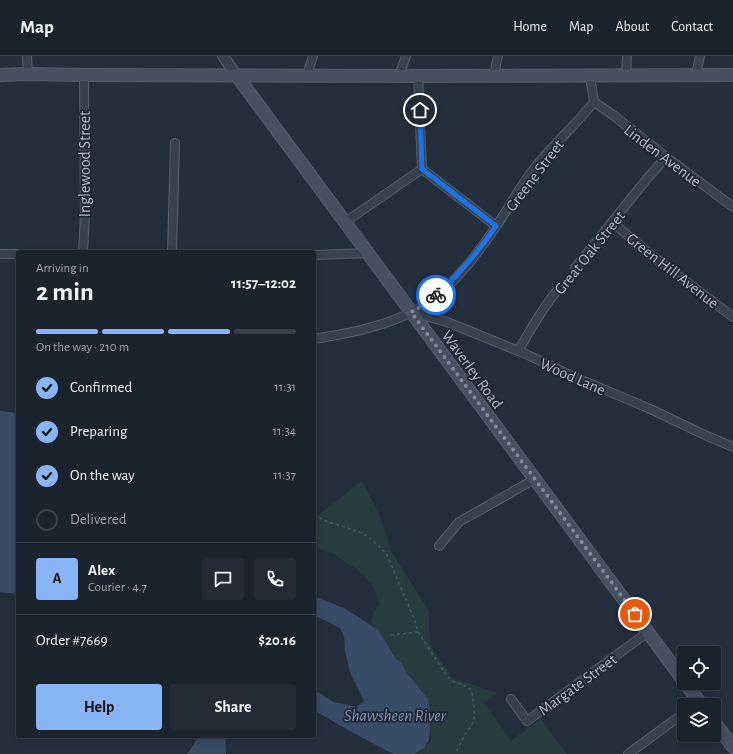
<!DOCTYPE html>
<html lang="en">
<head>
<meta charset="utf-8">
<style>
  :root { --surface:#1b232e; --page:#242b36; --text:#f1f3f6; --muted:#a0a4aa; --line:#39404a; --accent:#8ab4f8 }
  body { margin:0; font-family:"Alegreya Sans",sans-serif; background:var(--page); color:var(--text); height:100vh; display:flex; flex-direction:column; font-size:15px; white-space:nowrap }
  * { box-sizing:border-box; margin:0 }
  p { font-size:13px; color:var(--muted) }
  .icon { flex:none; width:22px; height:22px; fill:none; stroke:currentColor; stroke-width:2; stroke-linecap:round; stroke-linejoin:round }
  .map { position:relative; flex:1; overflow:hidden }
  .sheet { position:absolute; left:16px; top:194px; width:300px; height:488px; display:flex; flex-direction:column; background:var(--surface); border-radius:4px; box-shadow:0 2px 6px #0003,0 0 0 1px var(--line) }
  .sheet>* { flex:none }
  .buttons { position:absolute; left:677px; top:590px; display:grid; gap:8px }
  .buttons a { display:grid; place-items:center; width:44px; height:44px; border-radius:4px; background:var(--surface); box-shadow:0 2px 6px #0003,0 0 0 1px var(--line); font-size:20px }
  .pin { position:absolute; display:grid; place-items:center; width:34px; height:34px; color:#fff; margin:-17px; border:2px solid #fff; border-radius:50%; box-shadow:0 1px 4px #0007 }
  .courier { position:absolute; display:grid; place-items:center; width:40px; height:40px; margin:-20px; border:3px solid #1a73e8; border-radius:50%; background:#fff; color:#222; box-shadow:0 1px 5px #0007 }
  .overview em { font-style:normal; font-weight:700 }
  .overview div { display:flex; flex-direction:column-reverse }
  .overview { display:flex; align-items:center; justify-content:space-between; height:68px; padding:0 20px }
  h1 { font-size:26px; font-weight:700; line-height:30px }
  .bar { display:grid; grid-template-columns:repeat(4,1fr); gap:6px 4px; align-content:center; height:48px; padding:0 20px }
  .bar i { height:5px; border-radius:3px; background:var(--line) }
  .bar .active { background:var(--accent) }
  .bar p { grid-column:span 4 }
  .line { display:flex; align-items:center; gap:10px; padding:0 20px; border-top:1px solid var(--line) }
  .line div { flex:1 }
  .round { display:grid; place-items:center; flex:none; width:42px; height:42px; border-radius:4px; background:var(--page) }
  ol { padding:0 20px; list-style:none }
  li { display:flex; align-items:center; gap:12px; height:44px }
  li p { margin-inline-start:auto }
  li .icon { padding:4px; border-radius:50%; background:var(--accent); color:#111; stroke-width:4 }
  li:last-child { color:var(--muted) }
  li i { width:22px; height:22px; border:2px solid var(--line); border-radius:50% }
  .action { display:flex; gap:8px; margin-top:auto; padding:8px 20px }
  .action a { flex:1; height:46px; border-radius:4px; background:var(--accent); color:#111; font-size:16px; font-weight:700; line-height:46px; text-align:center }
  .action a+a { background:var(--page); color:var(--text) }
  header { display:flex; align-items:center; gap:24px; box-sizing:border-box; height:56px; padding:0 20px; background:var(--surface); border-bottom:1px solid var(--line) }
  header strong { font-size:19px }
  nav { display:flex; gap:22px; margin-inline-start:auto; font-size:14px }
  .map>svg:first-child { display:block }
  .green { fill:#263c3f }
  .water { fill:#394c67 }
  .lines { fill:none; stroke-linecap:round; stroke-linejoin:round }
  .minor-casing { stroke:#565f6c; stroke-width:10 }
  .tertiary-casing { stroke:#565f6c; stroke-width:12 }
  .secondary-casing { stroke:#565f6c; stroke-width:14 }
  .path { stroke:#44595c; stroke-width:1.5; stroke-dasharray:3 3; stroke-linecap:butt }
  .minor { stroke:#38414e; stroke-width:8 }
  .tertiary { stroke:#38414e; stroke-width:10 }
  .secondary { stroke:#465061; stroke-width:12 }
  .done { stroke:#828b98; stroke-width:4; stroke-dasharray:0 7.2 }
  .route { stroke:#1a73e8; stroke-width:5 }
  .labels { text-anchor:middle; stroke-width:3.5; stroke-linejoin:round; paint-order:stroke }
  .street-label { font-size:16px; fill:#b4bcc9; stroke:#1d2633 }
  .water-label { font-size:17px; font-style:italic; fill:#7c92b1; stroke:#1d2633 }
</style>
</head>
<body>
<header>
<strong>Map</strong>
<nav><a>Home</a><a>Map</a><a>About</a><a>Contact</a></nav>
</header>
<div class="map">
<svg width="733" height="698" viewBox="0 0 733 698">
  <rect width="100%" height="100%" fill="#242f3e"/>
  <polygon class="green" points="362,425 380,460 391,495 429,555 430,589 453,622 497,637 484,647 511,685 541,663 567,698 415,698 419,697 431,685 431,666 429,647 422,634 411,624 406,616 403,609 395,602 392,595 381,582 371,566 374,556 379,549 379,546 373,530 358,514 347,507 332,497 326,496 314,489 314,462"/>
  <g class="water">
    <polygon points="0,355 18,357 18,538 0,536"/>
    <polygon points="314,540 346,553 378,574 396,603 401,606 408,619 412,623 428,643 431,661 429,684 424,692 415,698 393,698 339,669 314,654 314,634 334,646 357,651 364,645 350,616 345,595 344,580 340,572 314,559"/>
    <polygon points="199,680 225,680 226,698 187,698"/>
  </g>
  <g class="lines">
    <g class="minor-casing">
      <g id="minor">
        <polyline points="27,0 28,18"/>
        <polyline points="307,19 313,0"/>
        <polyline points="495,19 496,9 498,0"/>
        <polyline points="626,19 627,0"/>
        <polyline points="696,19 700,0"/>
        <polyline points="399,20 406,0"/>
        <polyline points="418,20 422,113 496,170"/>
        <polyline points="590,20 594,46"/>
        <polyline points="594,46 613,59 666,101 733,151"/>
        <polyline points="345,166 422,113"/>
        <polyline points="612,166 651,199 733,261"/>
        <polyline points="83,196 85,158 84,19"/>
        <polyline points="172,196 175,87"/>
        <polyline points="0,198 18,198"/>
        <polyline points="314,199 368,197"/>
        <polyline points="575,212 646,124 666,101"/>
        <polyline points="411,256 447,266 494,285 530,300 572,320 648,352 707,380 733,391"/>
        <path d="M314,283C351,277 389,270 421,251C452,232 475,201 495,172C508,153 519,132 533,114C552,89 575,70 594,46"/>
        <path d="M518,295C530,275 541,254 556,236"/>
        <polyline points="439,490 459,466 535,423"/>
        <polyline points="511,643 527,665 648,576"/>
        <polyline points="628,698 684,657"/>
      </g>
    </g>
    <g class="tertiary-casing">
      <polyline id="tertiary" points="223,0 237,20"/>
    </g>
    <g class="secondary-casing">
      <g id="secondary">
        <polyline points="0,19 28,18 84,19 418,20 733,19"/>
        <polyline points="237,20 684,625"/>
        <polyline points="685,627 702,649"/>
        <polyline points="714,666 733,691"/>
      </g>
    </g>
    <g class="path">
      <polyline points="561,230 570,219"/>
      <polyline points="314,459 328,466 345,471 364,478 377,488 387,499 415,565 418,576 447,620 452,625 468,631 472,636 474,652 474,665 466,677 457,694 457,698"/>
      <polyline points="391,579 418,576"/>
    </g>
    <use href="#minor" class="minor"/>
    <use href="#tertiary" class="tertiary"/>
    <use href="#secondary" class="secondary"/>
  </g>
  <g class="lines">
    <polyline class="done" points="436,239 420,251 411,256 635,558"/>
    <path class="route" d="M420,54L422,113L496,170C478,196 460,218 436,239"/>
  </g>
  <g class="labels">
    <g class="street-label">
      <text transform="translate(663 99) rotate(37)" y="6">Linden Avenue</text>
      <text transform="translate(84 108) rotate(-90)" y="6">Inglewood Street</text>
      <text transform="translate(534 119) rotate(-53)" y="6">Greene Street</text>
      <text transform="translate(589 196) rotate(-51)" y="6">Great Oak Street</text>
      <text transform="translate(673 214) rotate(38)" y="6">Green Hill Avenue</text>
      <text transform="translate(473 313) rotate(54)" y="6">Waverley Road</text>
      <text transform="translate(573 320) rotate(24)" y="6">Wood Lane</text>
      <text transform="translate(577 628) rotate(-36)" y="6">Margate Street</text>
    </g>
    <g class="water-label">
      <text x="395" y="665">Shawsheen River</text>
    </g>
  </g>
</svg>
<div class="buttons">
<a><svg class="icon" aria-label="locate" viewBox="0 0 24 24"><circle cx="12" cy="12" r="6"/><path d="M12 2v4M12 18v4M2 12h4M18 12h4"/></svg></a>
<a><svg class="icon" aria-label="layers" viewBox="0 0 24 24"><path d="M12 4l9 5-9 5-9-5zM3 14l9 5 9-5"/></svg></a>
</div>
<div class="pin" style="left:635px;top:558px;background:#ea580c"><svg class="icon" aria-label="bag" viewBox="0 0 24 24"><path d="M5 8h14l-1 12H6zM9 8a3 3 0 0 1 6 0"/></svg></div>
<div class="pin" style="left:420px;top:54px;background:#1f2937"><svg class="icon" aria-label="home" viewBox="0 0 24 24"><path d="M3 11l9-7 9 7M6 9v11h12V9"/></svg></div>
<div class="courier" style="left:436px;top:239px"><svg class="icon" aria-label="bike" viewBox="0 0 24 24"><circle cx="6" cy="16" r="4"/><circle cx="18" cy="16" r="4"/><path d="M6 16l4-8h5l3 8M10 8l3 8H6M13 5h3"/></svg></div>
<section class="sheet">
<div class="overview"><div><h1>2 min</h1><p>Arriving in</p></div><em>11:57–12:02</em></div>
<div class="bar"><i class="active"></i><i class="active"></i><i class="active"></i><i></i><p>On the way · 210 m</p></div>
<ol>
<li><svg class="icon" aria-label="check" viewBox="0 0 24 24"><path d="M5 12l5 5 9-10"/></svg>Confirmed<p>11:31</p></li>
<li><svg class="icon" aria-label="check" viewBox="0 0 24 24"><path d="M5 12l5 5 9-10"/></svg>Preparing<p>11:34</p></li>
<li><svg class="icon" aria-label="check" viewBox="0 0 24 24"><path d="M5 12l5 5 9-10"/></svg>On the way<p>11:37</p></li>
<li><i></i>Delivered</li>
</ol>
<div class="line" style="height:72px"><b class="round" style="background:var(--accent);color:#111">A</b><div><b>Alex</b><p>Courier · 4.7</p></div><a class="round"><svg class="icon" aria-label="chat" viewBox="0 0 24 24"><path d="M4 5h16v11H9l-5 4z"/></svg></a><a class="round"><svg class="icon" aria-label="phone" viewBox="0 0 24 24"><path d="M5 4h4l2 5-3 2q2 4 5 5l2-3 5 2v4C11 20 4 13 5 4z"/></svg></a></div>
<div class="line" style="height:52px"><div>Order #7669</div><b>$20.16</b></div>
<div class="action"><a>Help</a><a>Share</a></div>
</section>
</div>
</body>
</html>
